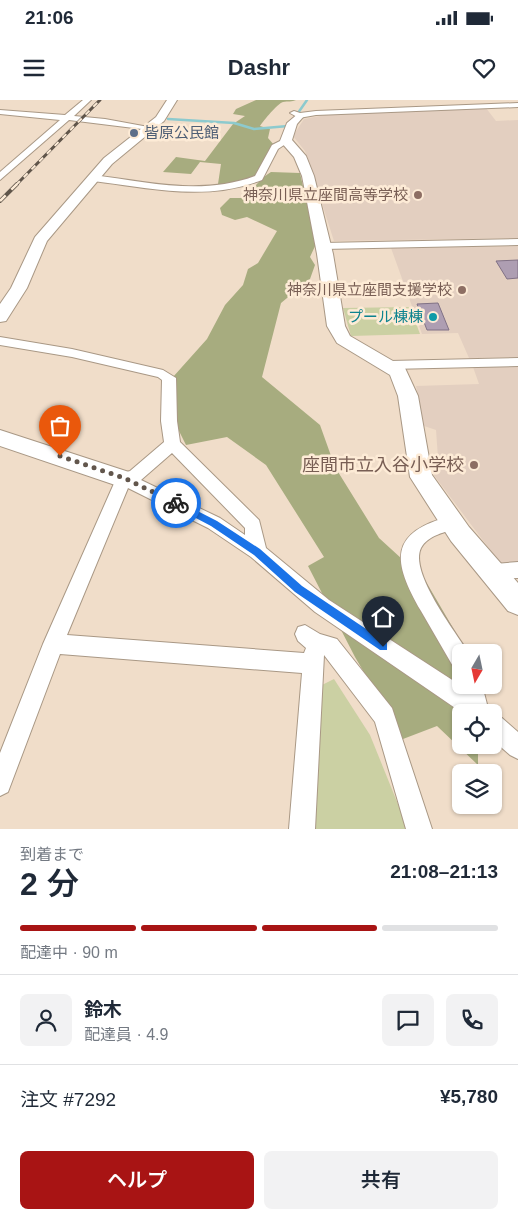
<!DOCTYPE html>
<html lang="ja">
<head>
<meta charset="utf-8">
<style>
  :root { --surface:#fff; --page:#f2f2f3; --text:#1f2937; --muted:#747a83; --line:#e0e1e3; --accent:#a81414 }
  body { margin:0; font-family:Helvetica,"Noto Sans JP",sans-serif; background:var(--page); color:var(--text); height:100vh; display:flex; flex-direction:column; font-size:19px; white-space:nowrap }
  * { box-sizing:border-box; margin:0 }
  p { font-size:16px; color:var(--muted) }
  .icon { flex:none; width:28px; height:28px; fill:none; stroke:currentColor; stroke-width:2; stroke-linecap:round; stroke-linejoin:round }
  .map { position:relative; height:729px; overflow:hidden }
  .drawer { display:flex; flex-direction:column; background:var(--surface); flex:1 }
  .drawer>* { flex:none }
  .needle { width:32px; rotate:189deg }
  .buttons { position:absolute; left:452px; top:544px; display:grid; gap:10px }
  .buttons a { display:grid; place-items:center; width:50px; height:50px; border-radius:8px; background:var(--surface); box-shadow:0 1px 4px #0004; font-size:25px }
  .pin { position:absolute; display:grid; place-items:center; width:42px; height:42px; color:#fff; margin:-51px -21px; border-radius:50% 50% 50% 0; rotate:-45deg; box-shadow:0 0 5px #0007 }
  .pin .icon { rotate:45deg }
  .courier { position:absolute; display:grid; place-items:center; width:50px; height:50px; margin:-25px; border:4px solid #1a73e8; border-radius:50%; background:#fff; color:#222; box-shadow:0 1px 6px #0007 }
  .overview em { font-style:normal; font-weight:600 }
  .overview div { display:flex; flex-direction:column-reverse }
  .overview { display:flex; align-items:center; justify-content:space-between; height:85px; padding:0 20px }
  h1 { font-size:32px; font-weight:600; line-height:38px }
  .bar { display:grid; grid-template-columns:repeat(4,1fr); gap:8px 5px; align-content:center; height:60px; padding:0 20px }
  .bar i { height:6px; border-radius:4px; background:var(--line) }
  .bar .selected { background:var(--accent) }
  .bar p { grid-column:span 4 }
  .line { display:flex; align-items:center; gap:12px; padding:0 20px; border-top:1px solid var(--line) }
  .line div { flex:1 }
  .round { display:grid; place-items:center; flex:none; width:52px; height:52px; border-radius:8px; background:var(--page) }
  .cta { display:flex; gap:10px; margin-top:auto; padding:10px 20px }
  .cta a { flex:1; height:58px; border-radius:8px; background:var(--accent); color:#fff; font-size:20px; font-weight:600; line-height:58px; text-align:center }
  .cta a+a { background:var(--page); color:var(--text) }
  .status { display:flex; justify-content:space-between; align-items:center; height:35px; padding:0 25px; background:var(--surface); direction:ltr }
  .status svg { height:14px; fill:currentColor }
  header { display:flex; justify-content:space-between; align-items:center; height:65px; padding:0 20px; background:var(--surface); font-size:22px; font-weight:600 }
  .map>svg:first-child { display:block }
  .education { fill:#e3cfc0 }
  .green { fill:#cbd0a3 }
  .forest { fill:#a7ac7f }
  .lines { fill:none; stroke-linecap:round; stroke-linejoin:round }
  .stream { stroke:#8dcace; stroke-width:2.5 }
  .building { fill:#ae9eb2; stroke:#807185 }
  .street-casing { stroke:#a99885; stroke-width:2 }
  .secondary-casing { stroke:#a99885; stroke-width:2 }
  .street { fill:#fff; fill-rule:evenodd }
  .secondary { fill:#fff; fill-rule:evenodd }
  .rail-far1-casing { stroke:#60554a; stroke-width:3 }
  .rail-casing { stroke:#60554a; stroke-width:4 }
  .rail-far1 { stroke:#fdebd6; stroke-width:2; stroke-dasharray:5.5; stroke-linecap:butt }
  .rail { stroke:#fdebd6; stroke-width:2.5; stroke-dasharray:8; stroke-linecap:butt }
  .route { fill:#1a73e8 }
  .done { stroke:#62564c; stroke-width:5; stroke-dasharray:0 9 }
  .service-dot { fill:#5c6f8a; stroke:#fdebd6; stroke-width:2 }
  .education-dot { fill:#8d6e63; stroke:#fdebd6; stroke-width:2 }
  .culture-dot { fill:#0f9aa8; stroke:#fdebd6; stroke-width:2 }
  .labels { text-anchor:middle; stroke-width:5; stroke-linejoin:round; paint-order:stroke }
  .far-service-label { font-size:15px; fill:#4e5e75; stroke:#fdebd6; text-anchor:start }
  .far-education-label { font-size:15px; fill:#785e54; stroke:#fdebd6; text-anchor:end }
  .far-culture-label { font-size:15px; fill:#0d838f; stroke:#fdebd6; text-anchor:end }
  .education-label { font-size:18px; fill:#785e54; stroke:#fdebd6; text-anchor:end }
</style>
</head>
<body>
<div class="status"><b>21:06</b><svg viewBox="0 0 49 12"><path d="M0 12V9h3v3zM5 12V6h3v6zM10 12V3h3v9zM15 12V0h3v12zM26 1h20v11H26zM47 4h2v5h-2z"/></svg></div>
<header><svg class="icon" aria-label="menu" viewBox="0 0 24 24"><path d="M4 6h16M4 12h16M4 18h16"/></svg>Dashr<svg class="icon" aria-label="heart" viewBox="0 0 24 24"><path d="M12 20l-8-8c-3-5 5-10 8-4 3-6 11-1 8 4z"/></svg></header>
<div class="map">
<svg width="518" height="729" viewBox="0 0 518 729">
  <rect width="100%" height="100%" fill="#f0ddc9"/>
  <g class="education">
    <polygon points="486,8 496,21 518,20 518,138 334,141 305,51 293,36 304,19 331,14"/>
    <polygon points="518,146 518,257 469,258 458,233 422,234 391,148"/>
    <polygon points="473,267 518,267 518,463 500,463 430,370 429,360 438,358 436,330 424,326 416,286 479,284"/>
  </g>
  <g class="green">
    <polygon points="410,207 420,234 351,236 343,208"/>
    <polygon points="334,579 370,635 408,729 313,729 320,586"/>
  </g>
  <g class="forest">
    <path d="M256,0H296C292,2 288,1 283,2C277,4 264,20 260,26L270,29L268,38L274,45L261,76L234,86L218,84L221,64L200,62L191,74L163,72L176,57L205,61L233,24L245,16L233,14L236,9Z"/>
    <path d="M271,72L300,73L316,144L310,157L315,165L310,179L281,203L262,277L320,325L335,367L379,438L425,480L467,552H461V585H477L478,612H461V645H478V665L437,626L403,639L355,557L308,466L324,457L266,365L227,337L186,345L170,313L173,277L207,239L225,205L243,185L248,169L258,163L277,131L247,117L235,120L222,115L220,108L230,98H244C254,89 259,79 271,72Z"/>
  </g>
  <g class="lines">
    <g class="stream">
      <polyline points="298,13 307,0"/>
      <polyline points="168,19 234,23 254,29 288,26"/>
    </g>
  </g>
  <g class="building">
    <polygon points="518,160 518,178 507,179 496,161"/>
    <polygon points="438,203 449,230 427,230 417,204"/>
  </g>
  <g class="lines">
    <g class="street-casing">
      <g id="street">
        <polygon points="83,0 91,0 74,16 105,19 154,28 150,30 69,20 0,80 0,72 60,20 0,14 0,10 65,15"/>
        <polygon points="518,3 518,7 316,15 299,18 290,13 294,11 300,13 316,11"/>
        <path d="M286,38L290,41L278,49L262,80C204,102 152,88 93,81L88,78L93,75C148,82 202,96 255,76L272,45Z"/>
        <polygon points="518,139 518,145 323,149 318,146 323,143"/>
        <path d="M0,237L72,249L163,270L176,278L177,321L180,342L259,420L266,448L329,500L460,585L461,583V585H482L489,612H461L315,512L251,457L208,428L128,388L67,535L304,553L306,548L298,541L295,534L298,527L305,525L320,534L337,539L392,608L432,729H406L375,622L324,555L315,729H289L302,573L60,554L8,692L0,696V653L43,544L116,379L118,375L130,371L164,342L161,321L162,280L158,277L72,257L0,245ZM172,353L245,428V435L220,418L141,380Z"/>
        <polygon points="518,258 518,266 390,269 383,265 390,261"/>
        <path d="M452,416L458,418L461,423L458,428C446,432 428,435 421,448C409,472 455,531 468,552H461V571L454,568C443,549 432,530 421,511C393,462 387,432 452,416Z"/>
        <polygon points="518,462 518,478 490,479 483,477 481,471 483,465"/>
        <polygon points="494,615 502,618 518,632 518,659 510,655 494,641"/>
      </g>
    </g>
    <g class="secondary-casing">
      <g id="secondary">
        <polygon points="167,0 177,0 164,21 112,64 47,141 27,188 6,221 0,222 0,204 11,188 35,137 104,58 156,17"/>
        <polygon points="299,13 304,16 297,24 292,40 306,56 314,76 333,154 345,226 350,236 405,268 418,296 432,375 469,427 518,483 518,515 508,511 451,441 410,377 398,296 390,275 337,243 327,226 317,154 302,76 294,57 280,41 287,23"/>
        <polygon points="0,330 132,373 135,379 132,385 124,388 0,346"/>
      </g>
    </g>
    <use href="#street" class="street"/>
    <use href="#secondary" class="secondary"/>
    <g class="rail-far1-casing">
      <polyline id="rail-far1" points="16,85 100,0"/>
    </g>
    <g class="rail-casing">
      <polyline id="rail" points="0,101 17,84"/>
    </g>
    <use href="#rail-far1" class="rail-far1"/>
    <use href="#rail" class="rail"/>
  </g>
  <polygon class="route" points="176,400 217,421 260,449 302,486 387,543 387,550 380,550 295,492 254,455 211,426 173,406 173,401"/>
  <g class="lines">
    <polyline class="done" points="60,356 124,378 176,403"/>
  </g>
  <circle class="service-dot" cx="134" cy="33" r="5"/>
  <g class="education-dot">
    <circle cx="418" cy="95" r="5"/>
    <circle cx="462" cy="190" r="5"/>
    <circle cx="474" cy="365" r="5"/>
  </g>
  <circle class="culture-dot" cx="433" cy="217" r="5"/>
  <g class="labels">
    <g class="far-service-label">
      <text x="144" y="38">皆原公民館</text>
    </g>
    <g class="far-education-label">
      <text x="408" y="100">神奈川県立座間高等学校</text>
      <text x="452" y="195">神奈川県立座間支援学校</text>
    </g>
    <g class="far-culture-label">
      <text x="423" y="222">プール棟棟</text>
    </g>
    <g class="education-label">
      <text x="464" y="371">座間市立入谷小学校</text>
    </g>
  </g>
</svg>
<div class="buttons">
<a><svg class="needle" viewBox="-14 -14 28 28"><path d="M0-13l5 13h-10z" fill="#e53935"/><path d="M0 13l5-13h-10z" fill="#747a83"/></svg></a>
<a><svg class="icon" aria-label="locate" viewBox="0 0 24 24"><circle cx="12" cy="12" r="6"/><path d="M12 2v4M12 18v4M2 12h4M18 12h4"/></svg></a>
<a><svg class="icon" aria-label="layers" viewBox="0 0 24 24"><path d="M12 4l9 5-9 5-9-5zM3 14l9 5 9-5"/></svg></a>
</div>
<div class="pin" style="left:60px;top:356px;background:#ea580c"><svg class="icon" aria-label="bag" viewBox="0 0 24 24"><path d="M5 8h14l-1 12H6zM9 8a3 3 0 0 1 6 0"/></svg></div>
<div class="pin" style="left:383px;top:547px;background:#1f2937"><svg class="icon" aria-label="home" viewBox="0 0 24 24"><path d="M3 11l9-7 9 7M6 9v11h12V9"/></svg></div>
<div class="courier" style="left:176px;top:403px"><svg class="icon" aria-label="bike" viewBox="0 0 24 24"><circle cx="6" cy="16" r="4"/><circle cx="18" cy="16" r="4"/><path d="M6 16l4-8h5l3 8M10 8l3 8H6M13 5h3"/></svg></div>
</div>
<section class="drawer">
<div class="overview"><div><h1>2 分</h1><p>到着まで</p></div><em>21:08–21:13</em></div>
<div class="bar"><i class="selected"></i><i class="selected"></i><i class="selected"></i><i></i><p>配達中 · 90 m</p></div>
<div class="line" style="height:90px"><a class="round"><svg class="icon" aria-label="person" viewBox="0 0 24 24"><circle cx="12" cy="8" r="4"/><path d="M4 21q1-7 8-7t8 7"/></svg></a><div><b>鈴木</b><p>配達員 · 4.9</p></div><a class="round"><svg class="icon" aria-label="chat" viewBox="0 0 24 24"><path d="M4 5h16v11H9l-5 4z"/></svg></a><a class="round"><svg class="icon" aria-label="phone" viewBox="0 0 24 24"><path d="M5 4h4l2 5-3 2q2 4 5 5l2-3 5 2v4C11 20 4 13 5 4z"/></svg></a></div>
<div class="line" style="height:65px"><div>注文 #7292</div><b>¥5,780</b></div>
<div class="cta"><a>ヘルプ</a><a>共有</a></div>
</section>
</body>
</html>
